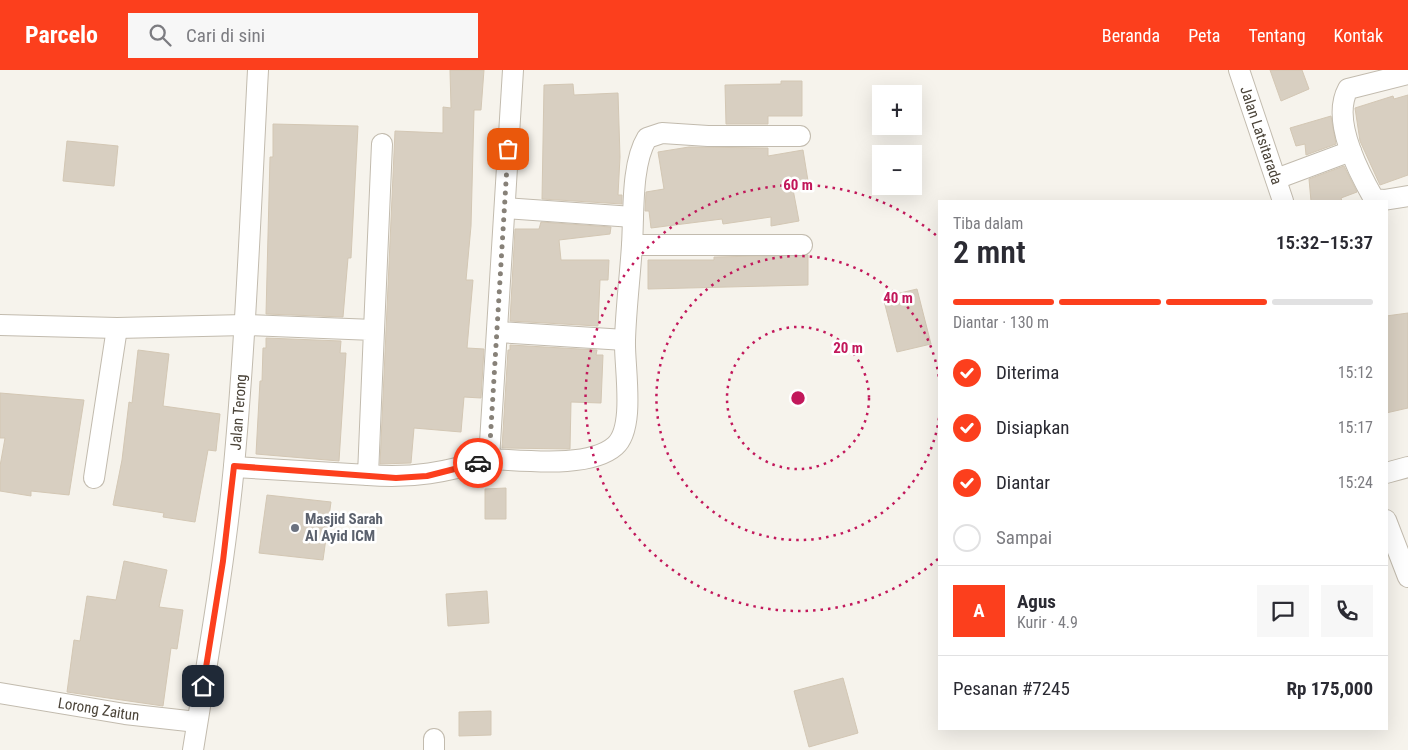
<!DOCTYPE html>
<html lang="id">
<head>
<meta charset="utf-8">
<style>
  :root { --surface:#fff; --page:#f7f7f7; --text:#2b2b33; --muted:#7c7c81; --line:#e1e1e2; --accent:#fc3f1d }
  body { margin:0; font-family:"Roboto Condensed",sans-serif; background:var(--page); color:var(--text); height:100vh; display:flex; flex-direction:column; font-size:19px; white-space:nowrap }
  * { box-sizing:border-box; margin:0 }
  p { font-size:16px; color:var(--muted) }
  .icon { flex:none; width:28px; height:28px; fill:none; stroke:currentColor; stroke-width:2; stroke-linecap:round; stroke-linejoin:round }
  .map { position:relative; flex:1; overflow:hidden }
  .panel { position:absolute; left:938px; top:130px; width:450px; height:530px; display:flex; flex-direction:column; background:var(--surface); border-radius:0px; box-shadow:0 5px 20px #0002 }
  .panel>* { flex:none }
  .fabs { position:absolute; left:872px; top:15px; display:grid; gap:10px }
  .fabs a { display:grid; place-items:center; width:50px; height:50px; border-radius:0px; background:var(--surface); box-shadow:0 5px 20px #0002; font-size:25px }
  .pin { position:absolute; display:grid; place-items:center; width:42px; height:42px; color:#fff; margin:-21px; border-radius:10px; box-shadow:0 2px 8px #0006 }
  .courier { position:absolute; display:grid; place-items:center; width:50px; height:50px; margin:-25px; border:4px solid #fc3f1d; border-radius:50%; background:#fff; color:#222; box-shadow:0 1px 6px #0007 }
  .headline em { font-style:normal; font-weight:600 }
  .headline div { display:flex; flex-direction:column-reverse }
  .headline { display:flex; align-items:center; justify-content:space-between; height:85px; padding:0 15px }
  h1 { font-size:32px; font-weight:600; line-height:38px }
  .bar { display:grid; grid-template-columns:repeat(4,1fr); gap:8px 5px; align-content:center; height:60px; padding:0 15px }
  .bar i { height:6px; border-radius:4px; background:var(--line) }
  .bar .current { background:var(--accent) }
  .bar p { grid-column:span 4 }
  .line { display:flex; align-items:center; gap:12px; padding:0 15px; border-top:1px solid var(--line) }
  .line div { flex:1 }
  .round { display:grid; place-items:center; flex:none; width:52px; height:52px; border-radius:0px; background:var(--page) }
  ol { padding:0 15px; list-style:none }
  li { display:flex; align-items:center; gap:15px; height:55px }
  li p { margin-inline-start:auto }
  li .icon { padding:5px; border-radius:50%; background:var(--accent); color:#fff; stroke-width:4 }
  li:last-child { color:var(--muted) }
  li i { width:28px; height:28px; border:2px solid var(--line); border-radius:50% }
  header { display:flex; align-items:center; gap:30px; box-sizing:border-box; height:70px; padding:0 25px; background:var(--accent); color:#fff }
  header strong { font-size:24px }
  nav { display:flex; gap:28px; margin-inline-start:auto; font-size:18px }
  .search { width:350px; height:45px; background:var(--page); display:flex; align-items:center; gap:12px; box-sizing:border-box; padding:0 18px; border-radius:0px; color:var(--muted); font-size:19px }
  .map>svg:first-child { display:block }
  .building { fill:#d8cfc1; stroke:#d3c7b4 }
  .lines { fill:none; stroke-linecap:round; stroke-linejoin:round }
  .street-casing { stroke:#c2bbae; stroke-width:22 }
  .street { stroke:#fff; stroke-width:20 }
  .done { stroke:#878178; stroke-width:5; stroke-dasharray:0 9 }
  .route { stroke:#fc3f1d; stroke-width:6 }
  .ring { fill:none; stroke:#c2185b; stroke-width:2.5; stroke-dasharray:2.5 5 }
  .worship-dot { fill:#6b7280; stroke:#fff; stroke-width:2 }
  .labels { text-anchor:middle; stroke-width:5; stroke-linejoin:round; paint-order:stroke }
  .street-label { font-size:15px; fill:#4b4439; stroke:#fff }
  .worship-label { font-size:15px; font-weight:bold; fill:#5b616d; stroke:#fff; text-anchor:start }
  .centre { fill:#c2185b; stroke:#fff; stroke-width:2.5 }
  .ring-label { font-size:15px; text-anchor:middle; font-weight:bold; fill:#c2185b; stroke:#fff; stroke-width:5; stroke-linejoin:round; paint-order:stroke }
</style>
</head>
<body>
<header>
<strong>Parcelo</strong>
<div class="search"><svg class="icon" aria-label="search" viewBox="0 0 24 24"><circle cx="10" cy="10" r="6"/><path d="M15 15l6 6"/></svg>Cari di sini</div>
<nav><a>Beranda</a><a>Peta</a><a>Tentang</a><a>Kontak</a></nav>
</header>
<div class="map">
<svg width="1408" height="680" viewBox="0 0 1408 680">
  <rect width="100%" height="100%" fill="#f6f3ec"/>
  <g class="building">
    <polygon points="450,0 484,0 481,40 474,40 471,156 466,210 473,210 467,278 484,279 481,328 464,327 461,362 414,358 411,393 380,394 395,61 443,63 443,37 451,38"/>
    <polygon points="1270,0 1302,0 1309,19 1281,31"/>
    <polygon points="781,11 802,11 802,46 768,46 768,54 726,54 725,15 781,14"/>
    <polygon points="573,14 574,25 618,23 620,87 618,125 622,125 622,134 542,129 544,15"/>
    <polygon points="1408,25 1408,105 1380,115 1360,71 1355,38 1393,26 1394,29"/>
    <polygon points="1331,46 1336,74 1306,85 1305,74 1296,76 1290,58"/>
    <polygon points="273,54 358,56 351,188 348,188 343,247 266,244 270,87 273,87"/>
    <polygon points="67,71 118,76 114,116 63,111"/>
    <polygon points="689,77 768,78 768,86 803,80 808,111 792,114 799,151 771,156 771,147 723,154 722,149 651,158 649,141 645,141 646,122 664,119 658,82"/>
    <polygon points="1344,96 1357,122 1341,128 1342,131 1311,131 1309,109"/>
    <polygon points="541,152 611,157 610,164 559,170 561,190 609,190 608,210 600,210 598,256 510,251 515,159 539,159"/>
    <polygon points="808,185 808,215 648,219 648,190 714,190 714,187"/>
    <polygon points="917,219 931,274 897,282 883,227"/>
    <polygon points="1408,243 1408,338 1386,343 1386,246"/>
    <polygon points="266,268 341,271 340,283 346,283 339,391 256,384 260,311 262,311 263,278 266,278"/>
    <polygon points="510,275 597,280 596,285 603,285 601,333 571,332 570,379 502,378 508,280 510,280"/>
    <polygon points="138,280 169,284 163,336 220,344 216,381 208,380 195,452 163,447 164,443 113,435 122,390 129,332 132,333"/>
    <polygon points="0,323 84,330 69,425 31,421 31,426 0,421 0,396 5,368 0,368"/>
    <polygon points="506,418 506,449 485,449 485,419"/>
    <polygon points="267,425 331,432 323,490 259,483"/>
    <polygon points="124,491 167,500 159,537 183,540 177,579 171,578 163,636 67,622 74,570 80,571 87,526 116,530"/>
    <polygon points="487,521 489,553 448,556 446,524"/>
    <polygon points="843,608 858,663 809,677 794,621"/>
    <polygon points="491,641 491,665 459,666 459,642"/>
  </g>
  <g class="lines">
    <g class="street-casing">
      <g id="street">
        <path id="s1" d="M1239,0L1283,131"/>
        <path d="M1408,4L1348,19C1331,50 1358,101 1374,129L1384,130L1408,126"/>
        <polyline points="1276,109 1351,81"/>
        <polyline points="505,138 633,147"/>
        <polyline points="632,175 802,175"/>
        <polyline points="0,255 117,258 245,255 374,260 368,405 234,397"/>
        <polyline points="374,260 382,74"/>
        <polyline points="498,262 625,270"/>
        <path d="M489,389C522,390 589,399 615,376C636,358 624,296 625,270C626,238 630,207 632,175C634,144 631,94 647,68L662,63L708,66H800"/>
        <polyline points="1386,403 1408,397"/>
        <path d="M368,405C411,409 448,402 489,389L513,0"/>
        <polyline points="94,408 117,258"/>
        <polyline points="1386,450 1408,507"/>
        <path id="s2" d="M0,623L125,644L197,652"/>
        <polyline points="434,669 434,680"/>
        <path id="s3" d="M193,680C208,586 225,491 234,396C246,264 251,132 258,0"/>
      </g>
    </g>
    <use href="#street" class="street"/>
  </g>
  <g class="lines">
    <polyline class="done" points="478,393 489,390 508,79"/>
    <polyline class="route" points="203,616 223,491 234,396 396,408 427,406 478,393"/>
  </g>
  <g class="ring">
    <circle cx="798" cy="328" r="71"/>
    <path d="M939 348A142 142 0 1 1 939 308"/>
    <path d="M938 489A213 213 0 1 1 938 167"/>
  </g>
  <circle class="worship-dot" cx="295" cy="458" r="5"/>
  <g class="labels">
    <g class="street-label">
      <text dy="5" stroke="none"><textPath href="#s1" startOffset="69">Jalan Latsitarada</textPath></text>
      <text dy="5" stroke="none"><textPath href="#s3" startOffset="341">Jalan Terong</textPath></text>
      <text dy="5" stroke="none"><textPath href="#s2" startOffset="100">Lorong Zaitun</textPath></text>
    </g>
    <g class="worship-label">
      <text x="305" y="454">Masjid Sarah<tspan x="305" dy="17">Al Ayid ICM</tspan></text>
    </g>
  </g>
  <circle cx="798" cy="328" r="8" class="centre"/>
  <g class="ring-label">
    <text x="798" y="120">60 m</text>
    <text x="898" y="233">40 m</text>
    <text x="848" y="283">20 m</text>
  </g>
</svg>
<div class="fabs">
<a>+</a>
<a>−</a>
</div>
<div class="pin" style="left:508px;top:79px;background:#ea580c"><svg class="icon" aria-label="bag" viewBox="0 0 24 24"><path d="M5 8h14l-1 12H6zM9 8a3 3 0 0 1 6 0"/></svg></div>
<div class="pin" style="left:203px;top:616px;background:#1f2937"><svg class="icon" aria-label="home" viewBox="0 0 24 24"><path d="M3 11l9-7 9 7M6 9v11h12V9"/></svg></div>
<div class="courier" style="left:478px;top:393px"><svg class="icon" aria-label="car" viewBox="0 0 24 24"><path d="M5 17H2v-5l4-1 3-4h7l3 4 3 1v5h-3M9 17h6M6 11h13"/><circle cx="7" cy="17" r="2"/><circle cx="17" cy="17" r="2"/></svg></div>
<section class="panel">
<div class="headline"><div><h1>2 mnt</h1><p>Tiba dalam</p></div><em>15:32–15:37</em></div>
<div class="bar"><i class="current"></i><i class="current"></i><i class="current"></i><i></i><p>Diantar · 130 m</p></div>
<ol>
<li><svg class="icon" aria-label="check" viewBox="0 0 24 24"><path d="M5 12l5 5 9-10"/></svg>Diterima<p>15:12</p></li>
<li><svg class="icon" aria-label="check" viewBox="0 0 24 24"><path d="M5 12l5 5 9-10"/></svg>Disiapkan<p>15:17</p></li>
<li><svg class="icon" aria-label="check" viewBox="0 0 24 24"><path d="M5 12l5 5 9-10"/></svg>Diantar<p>15:24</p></li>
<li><i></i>Sampai</li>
</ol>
<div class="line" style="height:90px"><b class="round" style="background:var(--accent);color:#fff">A</b><div><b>Agus</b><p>Kurir · 4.9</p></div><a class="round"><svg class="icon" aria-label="chat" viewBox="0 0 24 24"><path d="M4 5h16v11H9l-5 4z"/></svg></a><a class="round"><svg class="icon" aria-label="phone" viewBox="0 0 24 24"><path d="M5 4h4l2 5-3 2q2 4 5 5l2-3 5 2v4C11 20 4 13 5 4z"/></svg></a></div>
<div class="line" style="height:65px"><div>Pesanan #7245</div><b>Rp 175,000</b></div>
</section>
</div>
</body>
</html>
